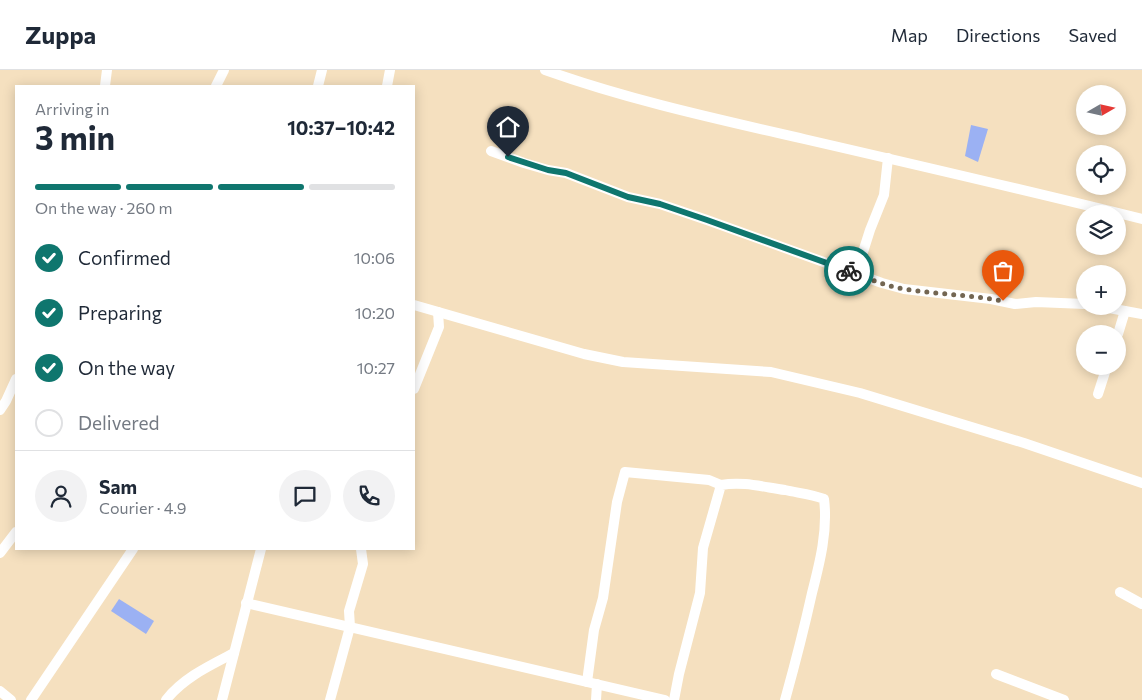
<!DOCTYPE html>
<html lang="en">
<head>
<meta charset="utf-8">
<style>
  :root { --surface:#fff; --page:#f2f2f3; --text:#1f2937; --muted:#747a83; --line:#e0e1e3; --accent:#0f766e }
  body { margin:0; font-family:Commissioner,sans-serif; background:var(--page); color:var(--text); height:100vh; display:flex; flex-direction:column; font-size:19px; white-space:nowrap }
  * { box-sizing:border-box; margin:0 }
  p { font-size:16px; color:var(--muted) }
  .icon { flex:none; width:28px; height:28px; fill:none; stroke:currentColor; stroke-width:2; stroke-linecap:round; stroke-linejoin:round }
  .map { position:relative; flex:1; overflow:hidden }
  .details { position:absolute; left:15px; top:15px; width:400px; height:465px; display:flex; flex-direction:column; background:var(--surface); border-radius:0px; box-shadow:0 2px 12px #0003 }
  .details>* { flex:none }
  .needle { width:32px; rotate:81deg }
  .fabs { position:absolute; left:1076px; top:15px; display:grid; gap:10px }
  .fabs a { display:grid; place-items:center; width:50px; height:50px; border-radius:50%; background:var(--surface); box-shadow:0 2px 12px #0003; font-size:25px }
  .pin { position:absolute; display:grid; place-items:center; width:42px; height:42px; color:#fff; margin:-51px -21px; border-radius:50% 50% 50% 0; rotate:-45deg; box-shadow:0 0 5px #0007 }
  .pin .icon { rotate:45deg }
  .courier { position:absolute; display:grid; place-items:center; width:50px; height:50px; margin:-25px; border:4px solid #0f766e; border-radius:50%; background:#fff; color:#222; box-shadow:0 1px 6px #0007 }
  .head em { font-style:normal; font-weight:700 }
  .head div { display:flex; flex-direction:column-reverse }
  .head { display:flex; align-items:center; justify-content:space-between; height:85px; padding:0 20px }
  h1 { font-size:32px; font-weight:700; line-height:38px }
  .bar { display:grid; grid-template-columns:repeat(4,1fr); gap:8px 5px; align-content:center; height:60px; padding:0 20px }
  .bar i { height:6px; border-radius:4px; background:var(--line) }
  .bar .selected { background:var(--accent) }
  .bar p { grid-column:span 4 }
  .line { display:flex; align-items:center; gap:12px; padding:0 20px; border-top:1px solid var(--line) }
  .line div { flex:1 }
  .round { display:grid; place-items:center; flex:none; width:52px; height:52px; border-radius:26px; background:var(--page) }
  ol { padding:0 20px; list-style:none }
  li { display:flex; align-items:center; gap:15px; height:55px }
  li p { margin-inline-start:auto }
  li .icon { padding:5px; border-radius:50%; background:var(--accent); color:#fff; stroke-width:4 }
  li:last-child { color:var(--muted) }
  li i { width:28px; height:28px; border:2px solid var(--line); border-radius:50% }
  header { display:flex; align-items:center; gap:30px; box-sizing:border-box; height:70px; padding:0 25px; background:var(--surface); border-bottom:1px solid var(--line) }
  header strong { font-size:24px }
  nav { display:flex; gap:28px; margin-inline-start:auto; font-size:18px }
  .map>svg:first-child { display:block }
  .building { fill:#9bb1f3 }
  .lines { fill:none; stroke-linecap:round; stroke-linejoin:round }
  .minor { stroke:#fff; stroke-width:10 }
  .done { stroke:#736652; stroke-width:5; stroke-dasharray:0 9 }
  .route { stroke:#0f766e; stroke-width:6 }
</style>
</head>
<body>
<header>
<strong>Zuppa</strong>
<nav><a>Map</a><a>Directions</a><a>Saved</a></nav>
</header>
<div class="map">
<svg width="1142" height="630" viewBox="0 0 1142 630">
  <rect width="100%" height="100%" fill="#f5e0bf"/>
  <g class="building">
    <polygon points="971,55 988,59 978,92 965,86"/>
    <polygon points="119,529 154,551 146,564 111,541"/>
  </g>
  <g class="lines">
    <g class="minor">
      <path d="M545,0C629,30 717,49 804,69C917,95 1030,121 1142,149"/>
      <polyline points="105,16 107,0"/>
      <polyline points="216,16 224,0"/>
      <polyline points="318,16 322,0"/>
      <polyline points="387,16 390,0"/>
      <polyline points="491,81 524,93 548,100 566,103 628,127 660,134 707,150 882,213 904,219 991,229 1015,234 1036,232 1085,234"/>
      <polyline points="856,204 870,160 884,125 888,88"/>
      <polyline points="414,235 584,284 623,292 771,302 860,323 1024,373 1142,413"/>
      <polyline points="1098,236 1142,244"/>
      <polyline points="1118,264 1125,241"/>
      <polyline points="414,319 439,257 438,242"/>
      <polyline points="1098,324 1107,296"/>
      <polyline points="0,340 6,331 16,309"/>
      <polyline points="0,483 16,462"/>
      <polyline points="1120,522 1142,534"/>
      <polyline points="246,533 665,630"/>
      <polyline points="996,604 1064,630"/>
      <polyline points="587,612 594,560 603,528 617,432 625,402 709,410 721,415"/>
      <polyline points="0,621 11,630"/>
      <polyline points="31,630 133,479"/>
      <path d="M166,630C183,608 209,596 234,583"/>
      <polyline points="222,630 261,479"/>
      <polyline points="330,630 350,557 349,541 363,494 361,479"/>
      <polyline points="596,630 597,614"/>
      <path d="M674,630L679,604L700,523L703,478L721,415C743,411 763,417 785,420C798,423 811,424 824,429C828,460 820,492 812,523C804,559 795,594 785,630"/>
    </g>
  </g>
  <g class="lines">
    <path class="done" d="M849,201C867,208 885,216 904,219C937,224 970,225 1003,231"/>
    <polyline class="route" points="508,87 548,100 566,103 628,127 660,134 707,150 849,201"/>
  </g>
</svg>
<div class="fabs">
<a><svg class="needle" viewBox="-14 -14 28 28"><path d="M0-13l5 13h-10z" fill="#e53935"/><path d="M0 13l5-13h-10z" fill="#747a83"/></svg></a>
<a><svg class="icon" aria-label="locate" viewBox="0 0 24 24"><circle cx="12" cy="12" r="6"/><path d="M12 2v4M12 18v4M2 12h4M18 12h4"/></svg></a>
<a><svg class="icon" aria-label="layers" viewBox="0 0 24 24"><path d="M12 4l9 5-9 5-9-5zM3 14l9 5 9-5"/></svg></a>
<a>+</a>
<a>−</a>
</div>
<div class="pin" style="left:1003px;top:231px;background:#ea580c"><svg class="icon" aria-label="bag" viewBox="0 0 24 24"><path d="M5 8h14l-1 12H6zM9 8a3 3 0 0 1 6 0"/></svg></div>
<div class="pin" style="left:508px;top:87px;background:#1f2937"><svg class="icon" aria-label="home" viewBox="0 0 24 24"><path d="M3 11l9-7 9 7M6 9v11h12V9"/></svg></div>
<div class="courier" style="left:849px;top:201px"><svg class="icon" aria-label="bike" viewBox="0 0 24 24"><circle cx="6" cy="16" r="4"/><circle cx="18" cy="16" r="4"/><path d="M6 16l4-8h5l3 8M10 8l3 8H6M13 5h3"/></svg></div>
<section class="details">
<div class="head"><div><h1>3 min</h1><p>Arriving in</p></div><em>10:37–10:42</em></div>
<div class="bar"><i class="selected"></i><i class="selected"></i><i class="selected"></i><i></i><p>On the way · 260 m</p></div>
<ol>
<li><svg class="icon" aria-label="check" viewBox="0 0 24 24"><path d="M5 12l5 5 9-10"/></svg>Confirmed<p>10:06</p></li>
<li><svg class="icon" aria-label="check" viewBox="0 0 24 24"><path d="M5 12l5 5 9-10"/></svg>Preparing<p>10:20</p></li>
<li><svg class="icon" aria-label="check" viewBox="0 0 24 24"><path d="M5 12l5 5 9-10"/></svg>On the way<p>10:27</p></li>
<li><i></i>Delivered</li>
</ol>
<div class="line" style="height:90px"><a class="round"><svg class="icon" aria-label="person" viewBox="0 0 24 24"><circle cx="12" cy="8" r="4"/><path d="M4 21q1-7 8-7t8 7"/></svg></a><div><b>Sam</b><p>Courier · 4.9</p></div><a class="round"><svg class="icon" aria-label="chat" viewBox="0 0 24 24"><path d="M4 5h16v11H9l-5 4z"/></svg></a><a class="round"><svg class="icon" aria-label="phone" viewBox="0 0 24 24"><path d="M5 4h4l2 5-3 2q2 4 5 5l2-3 5 2v4C11 20 4 13 5 4z"/></svg></a></div>
</section>
</div>
</body>
</html>
